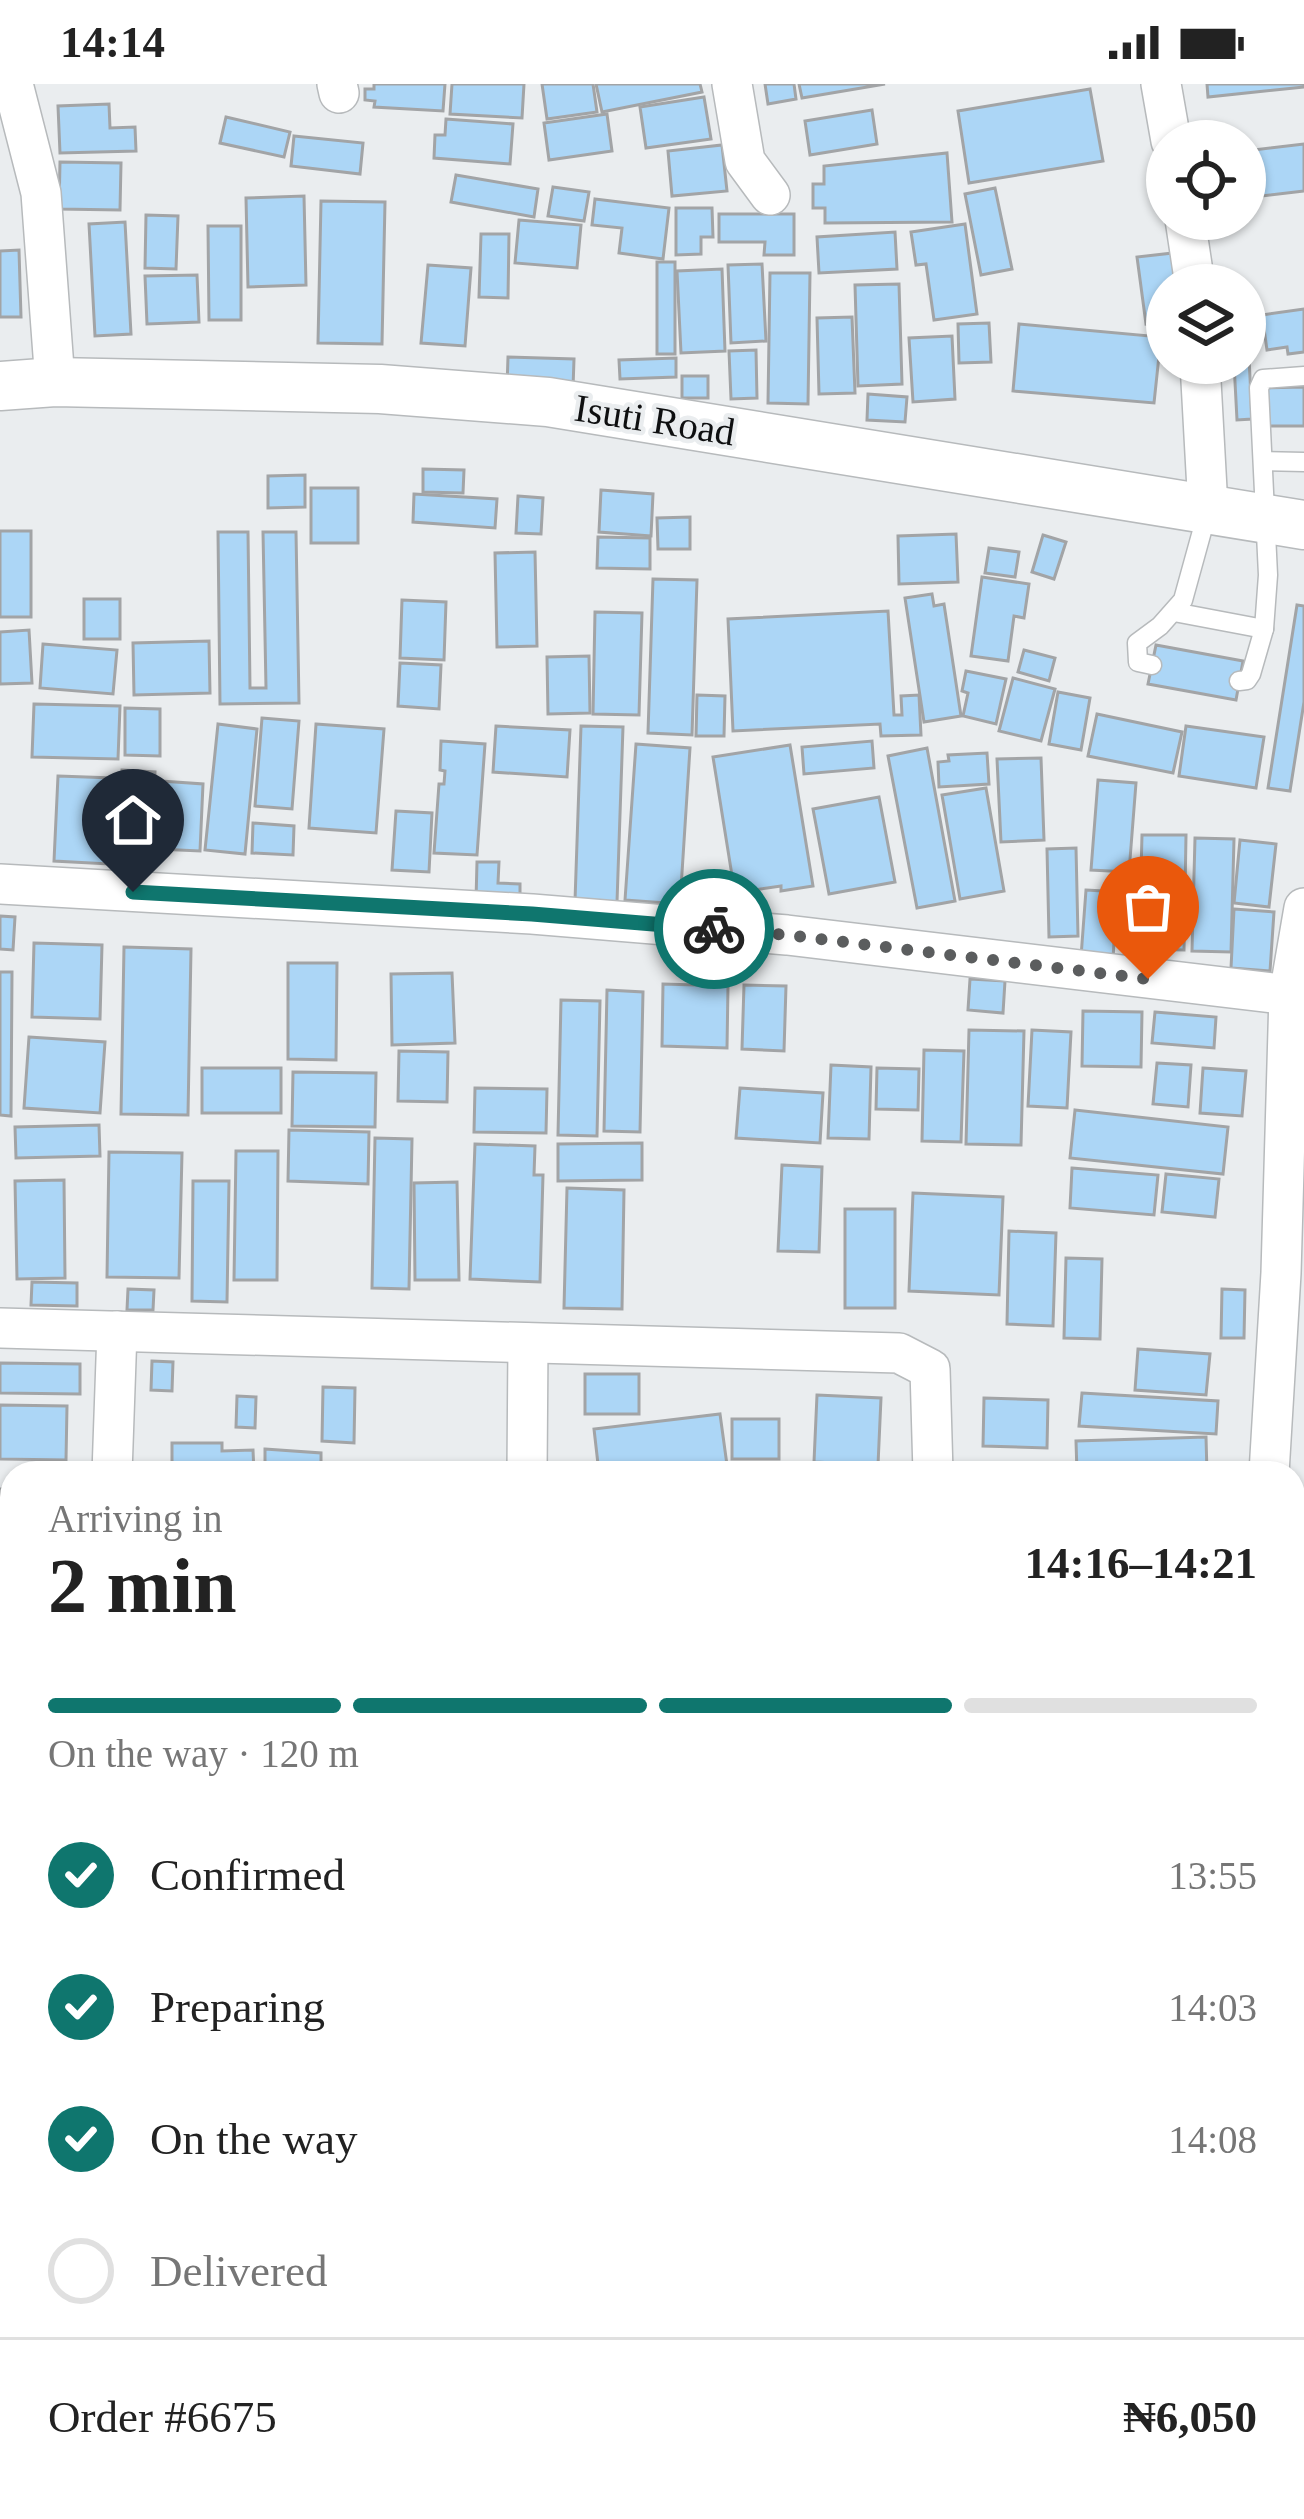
<!DOCTYPE html>
<html lang="en">
<head>
<meta charset="utf-8">
<style>
  :root { --surface:#fff; --page:#f2f2f2; --text:#222; --muted:#767676; --line:#e0e0e0; --accent:#0f766e }
  body { margin:0; font-family:Georgia,serif; background:var(--page); color:var(--text); height:100vh; display:flex; flex-direction:column; font-size:45px; white-space:nowrap }
  * { box-sizing:border-box; margin:0 }
  p { font-size:39px; color:var(--muted) }
  .icon { flex:none; width:66px; height:66px; fill:none; stroke:currentColor; stroke-width:2; stroke-linecap:round; stroke-linejoin:round }
  .map { position:relative; flex:1; overflow:hidden }
  .details { position:absolute; left:0px; top:1377px; width:1305px; height:1059px; display:flex; flex-direction:column; background:var(--surface); border-radius:36px 36px 0 0; box-shadow:0 3px 9px #0004 }
  .details>* { flex:none }
  .fabs { position:absolute; left:1146px; top:36px; display:grid; gap:24px }
  .fabs a { display:grid; place-items:center; width:120px; height:120px; border-radius:50%; background:var(--surface); box-shadow:0 3px 9px #0004; font-size:60px }
  .pin { position:absolute; display:grid; place-items:center; width:102px; height:102px; color:#fff; margin:-123px -51px; border-radius:50% 50% 50% 0; rotate:-45deg; box-shadow:0 0 12px #0007 }
  .pin .icon { rotate:45deg }
  .courier { position:absolute; display:grid; place-items:center; width:120px; height:120px; margin:-60px; border:9px solid #0f766e; border-radius:50%; background:#fff; color:#222; box-shadow:0 3px 15px #0007 }
  .summary em { font-style:normal; font-weight:700 }
  .summary div { display:flex; flex-direction:column-reverse }
  .summary { display:flex; align-items:center; justify-content:space-between; height:204px; padding:0 48px }
  h1 { font-size:78px; font-weight:700; line-height:90px }
  .bar { display:grid; grid-template-columns:repeat(4,1fr); gap:18px 12px; align-content:center; height:144px; padding:0 48px }
  .bar i { height:15px; border-radius:9px; background:var(--line) }
  .bar .current { background:var(--accent) }
  .bar p { grid-column:span 4 }
  .line { display:flex; align-items:center; gap:30px; padding:0 48px; border-top:3px solid var(--line) }
  .line div { flex:1 }
  ol { padding:0 48px; list-style:none }
  li { display:flex; align-items:center; gap:36px; height:132px }
  li p { margin-inline-start:auto }
  li .icon { padding:12px; border-radius:50%; background:var(--accent); color:#fff; stroke-width:4 }
  li:last-child { color:var(--muted) }
  li i { width:66px; height:66px; border:6px solid var(--line); border-radius:50% }
  .status { display:flex; justify-content:space-between; align-items:center; height:84px; padding:0 60px; background:var(--surface); direction:ltr }
  .status svg { height:33px; fill:currentColor }
  .map>svg:first-child { display:block }
  .building { fill:#acd6f6; stroke:#a2a4a6; stroke-width:3 }
  .lines { fill:none; stroke-linecap:round; stroke-linejoin:round }
  .service-casing { stroke:#b7babc; stroke-width:21 }
  .minor-casing { stroke:#b7babc; stroke-width:42 }
  .tertiary-casing { stroke:#b7babc; stroke-width:51 }
  .service { stroke:#fff; stroke-width:18 }
  .minor { stroke:#fff; stroke-width:39 }
  .tertiary { stroke:#fff; stroke-width:48 }
  .done { stroke:#5b5d5e; stroke-width:12; stroke-dasharray:0 21.6 }
  .route { stroke:#0f766e; stroke-width:15 }
  .labels { text-anchor:middle; stroke-width:9; stroke-linejoin:round; paint-order:stroke }
  .street-label { font-size:39px; fill:#0e0f10; stroke:#eaedef }
</style>
</head>
<body>
<div class="status"><b>14:14</b><svg viewBox="0 0 49 12"><path d="M0 12V9h3v3zM5 12V6h3v6zM10 12V3h3v9zM15 12V0h3v12zM26 1h20v11H26zM47 4h2v5h-2z"/></svg></div>
<div class="map">
<svg width="1304" height="2435" viewBox="0 0 1304 2435">
  <rect width="100%" height="100%" fill="#eaedef"/>
  <g class="building">
    <polygon points="374,0 445,0 443,27 374,23 375,17 365,16 365,5 374,5"/>
    <polygon points="452,0 524,0 522,34 450,30"/>
    <polygon points="542,0 593,0 597,28 547,35"/>
    <polygon points="596,0 700,0 702,8 602,28"/>
    <polygon points="765,0 794,0 796,15 768,20"/>
    <polygon points="799,0 885,0 802,14"/>
    <polygon points="1207,0 1304,0 1304,3 1208,13"/>
    <polygon points="1090,5 1103,77 969,99 958,27"/>
    <polygon points="704,13 711,55 646,64 640,23"/>
    <polygon points="109,20 110,44 135,43 136,67 60,69 58,22"/>
    <polygon points="872,26 877,60 810,71 805,37"/>
    <polygon points="607,30 612,67 549,76 544,39"/>
    <polygon points="226,33 290,48 284,73 220,59"/>
    <polygon points="446,35 513,40 510,80 434,74 435,51 445,51"/>
    <polygon points="294,52 363,59 360,90 291,82"/>
    <polygon points="1304,60 1304,107 1245,114 1245,67"/>
    <polygon points="722,61 727,107 672,112 668,67"/>
    <polygon points="947,69 952,138 825,139 825,124 813,124 813,100 824,100 824,82"/>
    <polygon points="60,78 121,79 120,126 59,125"/>
    <polygon points="456,91 538,105 534,133 451,118"/>
    <polygon points="553,103 589,108 584,137 548,132"/>
    <polygon points="995,104 1012,185 981,191 965,110"/>
    <polygon points="304,112 306,201 248,203 246,114"/>
    <polygon points="595,115 669,124 663,175 619,169 622,144 592,141"/>
    <polygon points="321,117 385,118 382,260 318,259"/>
    <polygon points="676,124 712,124 713,153 701,153 701,170 676,171"/>
    <polygon points="719,130 794,130 794,171 764,171 765,158 719,158"/>
    <polygon points="146,131 178,132 176,185 145,184"/>
    <polygon points="519,136 581,141 577,184 515,179"/>
    <polygon points="125,138 131,250 95,252 89,140"/>
    <polygon points="965,140 977,230 934,236 926,180 916,181 911,148"/>
    <polygon points="208,142 241,142 241,236 209,236"/>
    <polygon points="895,148 897,185 819,189 817,153"/>
    <polygon points="481,150 509,150 508,214 479,213"/>
    <polygon points="19,166 21,233 0,233 0,167"/>
    <polygon points="1173,169 1177,201 1167,201 1167,238 1146,240 1137,173"/>
    <rect x="657" y="178" width="18" height="92"/>
    <polygon points="762,180 766,257 731,259 728,181"/>
    <polygon points="428,181 471,184 465,262 421,259"/>
    <polygon points="722,185 725,267 681,269 677,187"/>
    <polygon points="770,189 810,189 808,320 768,319"/>
    <polygon points="197,191 199,238 147,240 145,192"/>
    <polygon points="899,200 902,300 858,302 855,201"/>
    <polygon points="1304,225 1304,268 1288,270 1287,263 1267,266 1262,231"/>
    <polygon points="852,233 855,309 819,310 817,234"/>
    <polygon points="989,239 991,278 959,279 958,240"/>
    <polygon points="1019,240 1161,253 1154,319 1013,307"/>
    <polygon points="952,252 955,315 913,318 909,254"/>
    <polygon points="756,266 757,314 731,315 729,267"/>
    <polygon points="508,273 574,275 573,304 507,303"/>
    <polygon points="1245,273 1249,273 1252,335 1237,336 1234,279 1245,279"/>
    <polygon points="676,274 676,293 620,295 619,276"/>
    <rect x="682" y="292" width="26" height="22"/>
    <polygon points="1304,303 1304,342 1265,342 1265,304"/>
    <polygon points="868,310 907,313 905,338 867,336"/>
    <polygon points="423,385 464,386 463,409 423,408"/>
    <polygon points="305,391 305,423 268,424 268,392"/>
    <rect x="311" y="404" width="47" height="55"/>
    <polygon points="601,406 653,410 651,452 599,448"/>
    <polygon points="414,410 497,415 495,444 413,438"/>
    <polygon points="518,412 543,414 541,450 516,449"/>
    <polygon points="690,433 690,465 658,465 657,434"/>
    <rect x="0" y="447" width="31" height="86"/>
    <polygon points="218,448 248,448 250,604 266,604 263,448 296,448 299,619 220,620"/>
    <polygon points="956,450 958,498 899,500 898,452"/>
    <polygon points="1043,451 1066,458 1054,495 1032,488"/>
    <polygon points="598,453 650,454 650,485 597,484"/>
    <polygon points="989,464 1019,468 1015,493 985,489"/>
    <polygon points="535,468 537,562 497,563 495,469"/>
    <polygon points="982,493 1029,500 1024,534 1014,532 1008,577 971,572"/>
    <polygon points="653,495 697,496 692,651 648,649"/>
    <polygon points="932,510 934,522 944,520 961,632 924,638 905,514"/>
    <rect x="84" y="515" width="36" height="40"/>
    <polygon points="402,516 446,518 444,576 400,574"/>
    <polygon points="1297,521 1304,522 1304,618 1290,707 1268,704"/>
    <polygon points="888,527 894,631 902,631 901,612 919,611 921,651 881,652 880,640 733,647 728,535"/>
    <polygon points="595,528 642,529 639,631 593,630"/>
    <polygon points="29,546 32,599 0,600 0,548"/>
    <polygon points="209,557 210,609 134,611 133,559"/>
    <polygon points="43,560 117,566 113,610 40,604"/>
    <polygon points="1156,561 1243,577 1236,616 1148,600"/>
    <polygon points="1024,566 1055,574 1049,597 1018,588"/>
    <polygon points="589,572 590,629 548,630 547,573"/>
    <polygon points="400,579 441,581 439,625 398,622"/>
    <polygon points="966,587 1006,595 996,640 963,632 968,609 962,607"/>
    <polygon points="1013,594 1055,605 1041,657 999,647"/>
    <polygon points="1058,608 1090,614 1081,666 1049,660"/>
    <polygon points="697,611 725,612 724,652 696,652"/>
    <polygon points="34,620 120,622 118,675 32,673"/>
    <polygon points="125,624 160,625 160,672 125,671"/>
    <polygon points="1097,630 1182,648 1173,689 1088,672"/>
    <polygon points="262,634 299,637 292,725 255,722"/>
    <polygon points="218,640 257,645 245,770 205,766"/>
    <polygon points="316,640 384,645 376,749 309,744"/>
    <polygon points="496,642 570,646 567,693 493,688"/>
    <polygon points="581,642 623,643 617,818 575,817"/>
    <polygon points="1186,642 1264,653 1256,704 1179,692"/>
    <polygon points="441,657 485,660 477,771 434,769 439,700 444,700 445,687 440,686"/>
    <polygon points="872,657 874,684 804,690 802,663"/>
    <polygon points="636,660 690,664 680,820 625,816"/>
    <polygon points="790,661 813,802 781,807 781,802 741,808 740,804 734,804 713,673"/>
    <polygon points="927,664 955,817 917,824 888,672"/>
    <polygon points="987,669 989,700 939,703 938,678 949,677 948,671"/>
    <polygon points="1041,674 1044,756 1001,758 997,675"/>
    <polygon points="122,686 155,688 152,764 119,763"/>
    <polygon points="58,692 113,694 109,780 54,777"/>
    <polygon points="1098,696 1136,699 1129,788 1091,786"/>
    <polygon points="161,697 203,700 200,767 158,765"/>
    <polygon points="986,704 1004,807 960,815 942,711"/>
    <polygon points="879,713 895,798 829,810 813,725"/>
    <polygon points="396,727 432,729 429,788 392,786"/>
    <polygon points="253,739 294,742 293,771 252,769"/>
    <polygon points="1142,751 1186,751 1184,866 1139,865"/>
    <polygon points="1195,754 1234,755 1231,868 1192,867"/>
    <polygon points="1240,756 1276,760 1269,823 1234,819"/>
    <polygon points="1076,764 1078,852 1049,853 1047,765"/>
    <polygon points="477,778 499,778 498,799 520,800 520,817 476,816"/>
    <polygon points="1086,806 1120,808 1117,857 1114,857 1113,876 1081,873"/>
    <polygon points="1234,825 1274,828 1270,887 1231,884"/>
    <polygon points="0,832 15,833 13,866 0,865"/>
    <polygon points="34,859 102,861 100,935 32,933"/>
    <polygon points="124,863 191,865 188,1031 121,1030"/>
    <polygon points="288,879 337,879 336,976 288,975"/>
    <polygon points="0,888 12,888 11,1032 0,1031"/>
    <polygon points="452,889 455,959 392,961 391,890"/>
    <polygon points="970,895 1005,897 1003,929 968,926"/>
    <polygon points="663,900 728,902 727,964 662,962"/>
    <polygon points="744,901 786,902 784,967 742,965"/>
    <polygon points="607,906 643,908 640,1048 604,1047"/>
    <polygon points="561,916 600,917 597,1052 558,1051"/>
    <polygon points="1083,927 1142,928 1141,983 1082,982"/>
    <polygon points="1155,928 1216,933 1214,964 1152,959"/>
    <polygon points="969,946 1024,947 1021,1061 966,1060"/>
    <polygon points="1032,946 1071,948 1067,1024 1028,1022"/>
    <polygon points="29,953 105,958 100,1029 24,1024"/>
    <polygon points="924,966 964,967 961,1058 922,1057"/>
    <polygon points="399,967 448,968 447,1018 398,1017"/>
    <polygon points="1157,979 1191,981 1188,1023 1153,1020"/>
    <polygon points="831,981 871,983 869,1055 828,1054"/>
    <rect x="202" y="984" width="79" height="45"/>
    <polygon points="877,984 919,985 918,1026 876,1025"/>
    <polygon points="1203,984 1246,987 1242,1032 1200,1029"/>
    <polygon points="293,988 376,989 375,1043 292,1042"/>
    <polygon points="475,1004 547,1005 546,1049 474,1048"/>
    <polygon points="740,1004 823,1009 820,1059 736,1054"/>
    <polygon points="1075,1026 1228,1043 1223,1090 1070,1074"/>
    <polygon points="99,1041 100,1072 16,1074 15,1043"/>
    <polygon points="289,1046 369,1048 368,1100 288,1097"/>
    <polygon points="375,1054 412,1055 409,1205 372,1204"/>
    <polygon points="642,1059 642,1096 558,1097 558,1060"/>
    <polygon points="475,1060 535,1062 534,1091 543,1091 540,1198 470,1195"/>
    <polygon points="236,1067 278,1067 277,1196 234,1196"/>
    <polygon points="109,1068 182,1069 179,1194 107,1193"/>
    <polygon points="782,1081 822,1083 819,1168 778,1167"/>
    <polygon points="1072,1084 1158,1091 1154,1131 1070,1124"/>
    <polygon points="1166,1090 1219,1095 1215,1133 1162,1128"/>
    <polygon points="64,1096 65,1194 17,1195 15,1097"/>
    <polygon points="193,1097 229,1097 227,1218 192,1217"/>
    <polygon points="457,1098 459,1196 415,1196 414,1099"/>
    <polygon points="567,1104 624,1106 622,1225 564,1224"/>
    <polygon points="913,1109 1003,1113 999,1211 909,1207"/>
    <rect x="845" y="1125" width="50" height="99"/>
    <polygon points="1009,1147 1056,1149 1053,1242 1007,1240"/>
    <polygon points="1066,1174 1102,1175 1100,1255 1064,1254"/>
    <polygon points="32,1198 77,1199 77,1222 31,1221"/>
    <polygon points="128,1205 154,1206 153,1226 127,1226"/>
    <polygon points="1222,1205 1245,1206 1244,1254 1221,1254"/>
    <polygon points="1138,1265 1210,1270 1206,1311 1135,1306"/>
    <polygon points="152,1277 173,1278 172,1307 151,1306"/>
    <polygon points="0,1279 80,1280 80,1310 0,1309"/>
    <rect x="585" y="1290" width="54" height="40"/>
    <polygon points="323,1303 355,1304 354,1359 322,1357"/>
    <polygon points="1082,1309 1218,1317 1216,1350 1079,1342"/>
    <polygon points="817,1311 881,1314 878,1381 814,1378"/>
    <polygon points="237,1312 256,1313 255,1344 236,1343"/>
    <polygon points="984,1314 1048,1316 1047,1364 983,1362"/>
    <polygon points="0,1321 67,1322 66,1376 0,1375"/>
    <polygon points="720,1330 727,1381 658,1389 599,1389 594,1345"/>
    <rect x="732" y="1335" width="47" height="40"/>
    <polygon points="1206,1353 1207,1389 1077,1389 1076,1357"/>
    <polygon points="172,1359 222,1359 222,1367 253,1366 254,1389 172,1389"/>
    <polygon points="265,1365 321,1369 321,1389 265,1389"/>
    <rect x="0" y="1405" width="12" height="45"/>
    <rect x="0" y="1572" width="12" height="83"/>
    <polygon points="0,1673 12,1673 12,1740 0,1741"/>
    <polygon points="1295,1726 1304,1729 1304,1798 1293,1795"/>
    <polygon points="0,1794 12,1794 12,1834 0,1835"/>
    <polygon points="1296,1987 1304,1989 1304,2072 1293,2070 1293,1998"/>
    <polygon points="12,2115 12,2148 0,2149 0,2116"/>
    <polygon points="12,2160 12,2209 0,2209 0,2161"/>
    <rect x="0" y="2252" width="12" height="42"/>
    <polygon points="1293,2319 1304,2321 1304,2372 1293,2370"/>
    <polygon points="4,2358 12,2358 12,2403 0,2403 0,2379 4,2379"/>
    <polygon points="1293,2397 1304,2400 1304,2435 1276,2435 1279,2424 1293,2424"/>
    <polygon points="1183,2424 1231,2424 1229,2435 1180,2435"/>
  </g>
  <g class="lines">
    <g class="service-casing">
      <g id="service">
        <polyline points="1264,377 1304,378"/>
        <polyline points="1174,528 1264,545"/>
        <polyline points="1152,581 1138,578 1137,559 1160,542 1183,516 1207,429"/>
        <polyline points="1239,597 1247,596 1251,590 1264,545 1268,491 1259,304 1263,295 1304,292"/>
      </g>
    </g>
    <g class="minor-casing">
      <g id="minor">
        <polyline points="13,0 41,109 55,298"/>
        <polyline points="337,0 339,9"/>
        <polyline points="732,0 745,77 770,111"/>
        <polyline points="1161,0 1171,57"/>
        <polyline points="1185,135 1195,201"/>
        <polyline points="1200,279 1208,424"/>
        <polyline points="0,800 532,830 787,851 1289,911"/>
        <polyline points="0,1244 899,1269 930,1285 933,1389"/>
        <polyline points="112,1389 117,1247"/>
        <polyline points="527,1389 528,1259"/>
        <polyline points="1269,1389 1281,1189 1289,911 1304,824"/>
        <polyline points="1293,2085 1304,2087"/>
        <polyline points="0,2423 12,2423"/>
        <polyline points="76,2424 511,2427 743,2435"/>
        <polyline points="926,2435 926,2424"/>
      </g>
    </g>
    <g class="tertiary-casing">
      <polyline id="tertiary" points="0,302 55,298 380,305 548,318 1304,441"/>
    </g>
    <use href="#service" class="service"/>
    <use href="#minor" class="minor"/>
    <use href="#tertiary" class="tertiary"/>
  </g>
  <g class="lines">
    <polyline class="done" points="714,845 787,851 1148,895"/>
    <polyline class="route" points="133,808 532,830 714,845"/>
  </g>
  <g class="labels">
    <g class="street-label">
      <text transform="translate(655 335) rotate(9)" y="14">Isuti Road</text>
    </g>
  </g>
</svg>
<div class="fabs">
<a><svg class="icon" aria-label="locate" viewBox="0 0 24 24"><circle cx="12" cy="12" r="6"/><path d="M12 2v4M12 18v4M2 12h4M18 12h4"/></svg></a>
<a><svg class="icon" aria-label="layers" viewBox="0 0 24 24"><path d="M12 4l9 5-9 5-9-5zM3 14l9 5 9-5"/></svg></a>
</div>
<div class="pin" style="left:1148px;top:895px;background:#ea580c"><svg class="icon" aria-label="bag" viewBox="0 0 24 24"><path d="M5 8h14l-1 12H6zM9 8a3 3 0 0 1 6 0"/></svg></div>
<div class="pin" style="left:133px;top:808px;background:#1f2937"><svg class="icon" aria-label="home" viewBox="0 0 24 24"><path d="M3 11l9-7 9 7M6 9v11h12V9"/></svg></div>
<div class="courier" style="left:714px;top:845px"><svg class="icon" aria-label="bike" viewBox="0 0 24 24"><circle cx="6" cy="16" r="4"/><circle cx="18" cy="16" r="4"/><path d="M6 16l4-8h5l3 8M10 8l3 8H6M13 5h3"/></svg></div>
<section class="details">
<div class="summary"><div><h1>2 min</h1><p>Arriving in</p></div><em>14:16–14:21</em></div>
<div class="bar"><i class="current"></i><i class="current"></i><i class="current"></i><i></i><p>On the way · 120 m</p></div>
<ol>
<li><svg class="icon" aria-label="check" viewBox="0 0 24 24"><path d="M5 12l5 5 9-10"/></svg>Confirmed<p>13:55</p></li>
<li><svg class="icon" aria-label="check" viewBox="0 0 24 24"><path d="M5 12l5 5 9-10"/></svg>Preparing<p>14:03</p></li>
<li><svg class="icon" aria-label="check" viewBox="0 0 24 24"><path d="M5 12l5 5 9-10"/></svg>On the way<p>14:08</p></li>
<li><i></i>Delivered</li>
</ol>
<div class="line" style="height:156px"><div>Order #6675</div><b>₦6,050</b></div>
</section>
</div>
</body>
</html>
